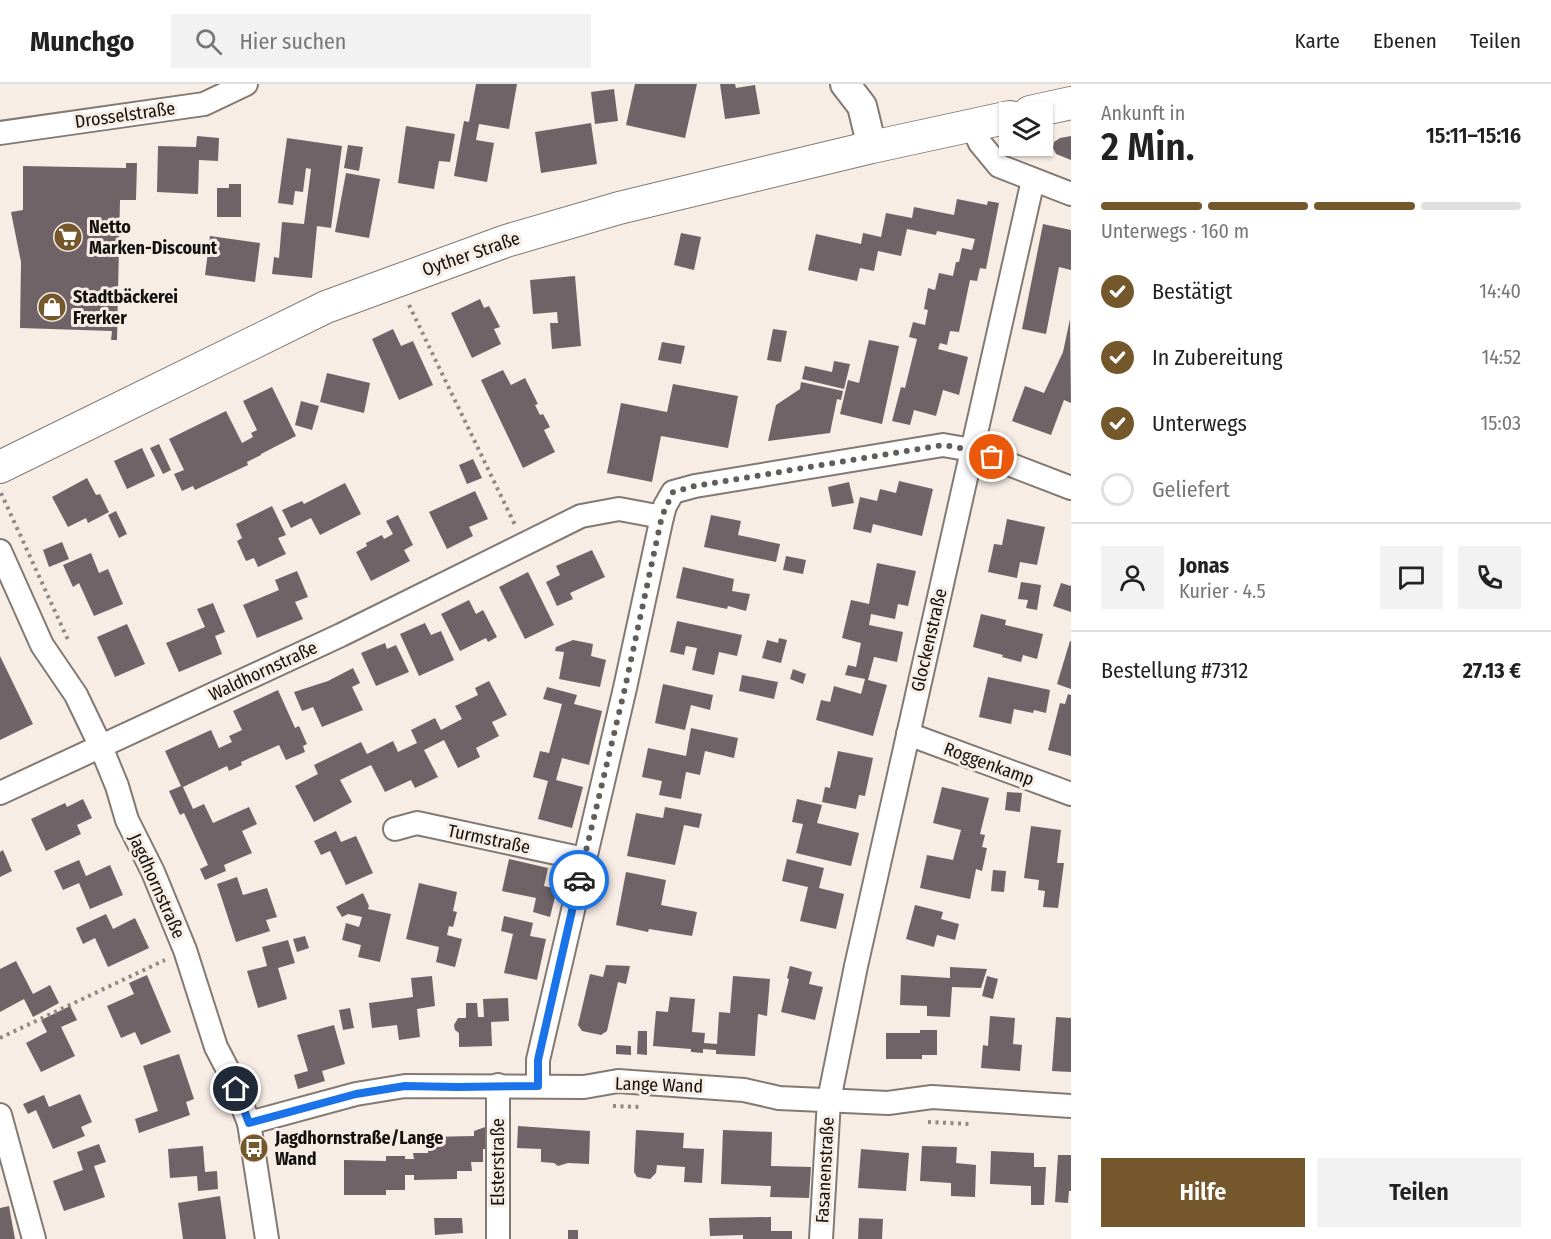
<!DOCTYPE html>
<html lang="de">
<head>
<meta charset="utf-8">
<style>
  :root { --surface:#fff; --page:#f2f2f2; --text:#222; --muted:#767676; --line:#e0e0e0; --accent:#74582b }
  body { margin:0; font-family:"Fira Sans Condensed",sans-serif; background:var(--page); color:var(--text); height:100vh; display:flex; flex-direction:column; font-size:22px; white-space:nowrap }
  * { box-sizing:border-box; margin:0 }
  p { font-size:20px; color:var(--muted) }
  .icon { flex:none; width:33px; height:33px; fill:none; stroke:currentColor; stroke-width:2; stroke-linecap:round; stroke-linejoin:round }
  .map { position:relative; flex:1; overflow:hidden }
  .sheet { display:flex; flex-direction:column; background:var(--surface); width:480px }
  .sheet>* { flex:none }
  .fabs { position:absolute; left:999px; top:18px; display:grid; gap:12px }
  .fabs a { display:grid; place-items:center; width:54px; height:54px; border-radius:0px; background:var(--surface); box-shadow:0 2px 4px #0004; font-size:30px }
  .pin { position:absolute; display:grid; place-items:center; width:51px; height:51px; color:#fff; margin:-26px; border:3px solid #fff; border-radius:50%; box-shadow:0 2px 6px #0007 }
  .courier { position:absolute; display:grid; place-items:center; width:60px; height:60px; margin:-30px; border:4px solid #1a73e8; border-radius:50%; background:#fff; color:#222; box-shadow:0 2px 8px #0007 }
  .headline em { font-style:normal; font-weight:600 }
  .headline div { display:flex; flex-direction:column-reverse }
  .headline { display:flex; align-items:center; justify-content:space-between; height:102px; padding:0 30px }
  h1 { font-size:39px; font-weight:600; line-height:45px }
  .bar { display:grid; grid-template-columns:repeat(4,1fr); gap:9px 6px; align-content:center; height:72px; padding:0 30px }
  .bar i { height:8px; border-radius:4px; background:var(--line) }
  .bar .active { background:var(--accent) }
  .bar p { grid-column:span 4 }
  .line { display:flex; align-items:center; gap:15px; padding:0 30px; border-top:2px solid var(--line) }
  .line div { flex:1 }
  .round { display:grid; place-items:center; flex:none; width:63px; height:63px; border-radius:0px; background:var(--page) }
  ol { padding:0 30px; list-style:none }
  li { display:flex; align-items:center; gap:18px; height:66px }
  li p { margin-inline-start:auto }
  li .icon { padding:6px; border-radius:50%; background:var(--accent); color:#fff; stroke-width:4 }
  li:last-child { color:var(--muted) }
  li i { width:33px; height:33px; border:3px solid var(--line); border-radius:50% }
  .primary-button { display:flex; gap:12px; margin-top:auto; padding:12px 30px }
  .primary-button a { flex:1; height:69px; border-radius:0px; background:var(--accent); color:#fff; font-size:24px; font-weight:600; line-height:69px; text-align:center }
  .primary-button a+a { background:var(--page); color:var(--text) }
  header { display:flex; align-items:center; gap:36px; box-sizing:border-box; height:84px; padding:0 30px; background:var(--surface); border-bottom:2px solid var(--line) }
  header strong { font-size:28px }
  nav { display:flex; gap:33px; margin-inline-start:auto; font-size:21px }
  .search { width:420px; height:54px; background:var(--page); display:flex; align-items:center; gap:15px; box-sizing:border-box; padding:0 21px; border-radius:0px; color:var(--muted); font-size:22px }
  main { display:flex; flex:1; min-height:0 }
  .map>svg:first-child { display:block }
  .building { fill:#6f6367 }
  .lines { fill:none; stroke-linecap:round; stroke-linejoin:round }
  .minor-casing { stroke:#837972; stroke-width:26 }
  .tertiary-casing { stroke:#837972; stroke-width:32 }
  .secondary-casing { stroke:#837972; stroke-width:34 }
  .path { stroke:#908883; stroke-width:4; stroke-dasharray:3 4.5; stroke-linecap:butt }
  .minor { stroke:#fff; stroke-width:22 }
  .tertiary { stroke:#fff; stroke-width:28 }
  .secondary { stroke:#fff; stroke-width:32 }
  .done { stroke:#635d59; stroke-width:6; stroke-dasharray:0 10.8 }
  .route { stroke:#1a73e8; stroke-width:8 }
  .labels { text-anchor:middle; stroke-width:6; stroke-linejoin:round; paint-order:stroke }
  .street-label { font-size:18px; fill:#13100d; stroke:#f8ede5 }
  .poi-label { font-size:18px; font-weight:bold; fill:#13100d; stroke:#f8ede5; text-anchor:start }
</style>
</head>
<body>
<header>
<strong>Munchgo</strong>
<div class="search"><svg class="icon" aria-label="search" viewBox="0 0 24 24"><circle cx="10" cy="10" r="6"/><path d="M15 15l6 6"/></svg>Hier suchen</div>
<nav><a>Karte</a><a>Ebenen</a><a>Teilen</a></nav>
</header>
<main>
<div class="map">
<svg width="1071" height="1155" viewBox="0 0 1071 1155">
  <rect width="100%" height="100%" fill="#f8ede5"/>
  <g class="building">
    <polygon points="476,0 517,0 509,45 479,40 476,56 494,59 487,98 454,92 464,37 469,38"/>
    <polygon points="635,0 697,0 685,54 626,41"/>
    <polygon points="720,0 735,0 736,4 755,1 760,30 725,35"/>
    <polygon points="614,5 618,37 595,40 591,8"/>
    <polygon points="591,39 597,80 541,89 535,48"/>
    <polygon points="406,42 455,50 450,78 439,77 434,105 398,99"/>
    <polygon points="197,52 219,54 218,77 199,76 198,110 157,108 158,62 196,63"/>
    <polygon points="1071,52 1071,76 1056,70 1053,64 1054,58 1060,54"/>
    <polygon points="287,54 342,62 331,144 317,142 312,194 272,190 274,173 279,174 282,138 304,140 311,85 306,84 303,108 295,107 293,121 278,119"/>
    <polygon points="348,61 363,63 359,87 344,84"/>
    <polygon points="126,79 137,79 136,116 120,116 117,256 111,256 112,247 20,244 21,178 11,128 23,126 23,82 126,84"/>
    <polygon points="346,89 380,95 369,154 335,148"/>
    <polygon points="229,100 241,100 241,133 217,133 217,104 229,104"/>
    <polygon points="957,115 987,121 988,117 999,119 986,185 980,184 977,197 970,196 959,248 950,247 947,261 940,259 938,265 968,273 959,311 943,306 936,332 914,326 910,341 892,337 901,303 905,304 917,255 909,253 913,238 925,241 928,226 924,225 928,204 935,206 939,189 953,192 956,178 959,178 962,164 972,166 975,155 937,147 936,151 907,145 901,172 878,167 874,187 860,184 857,197 808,186 816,150 861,160 863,149 881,153 886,129 912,134 914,123 954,131"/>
    <polygon points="1043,140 1071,146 1071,186 1059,183 1046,250 1022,245"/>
    <polygon points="681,149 701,153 694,186 674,181"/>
    <polygon points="210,152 260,159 255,198 205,191"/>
    <polygon points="575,192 581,262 552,265 550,239 558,239 557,228 533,230 530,196"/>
    <polygon points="480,215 484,224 489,222 500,243 494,245 501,260 472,274 451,229"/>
    <polygon points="1070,235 1071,319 1064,316 1051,351 1012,337 1025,302 1044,309 1063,268"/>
    <polygon points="393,245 401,262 413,257 433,301 399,316 372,255"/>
    <polygon points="773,245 787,247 781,278 767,276"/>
    <polygon points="869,256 899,262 882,340 840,330 848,296 859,299"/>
    <polygon points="662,258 685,262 681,280 658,276"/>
    <polygon points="834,277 850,280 844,305 802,295 805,282 832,288"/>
    <polygon points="503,286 511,301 525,294 538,320 535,321 540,331 543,330 550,343 544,346 555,368 523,384 481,296"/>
    <polygon points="327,289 370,299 364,329 320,318"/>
    <polygon points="801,298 843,307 841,316 837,315 830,349 768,357 776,321 800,305"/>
    <polygon points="673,300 738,312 728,364 661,352 652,398 607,389 621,319 667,328"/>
    <polygon points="272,303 296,352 261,370 261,371 247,378 248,381 195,406 193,402 182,407 174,390 184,386 169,355 226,327 242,359 253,353 251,349 257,346 243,317"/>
    <polygon points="301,317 319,322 312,346 295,341"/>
    <polygon points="159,360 171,386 163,390 150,364"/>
    <polygon points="142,364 155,392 127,405 114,377"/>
    <polygon points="473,375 482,394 467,400 459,381"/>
    <polygon points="87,394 96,411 100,410 109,428 88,439 86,434 68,443 52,413"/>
    <polygon points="899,397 933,405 922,452 873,440 871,449 853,445 860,413 877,417 880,405 896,409"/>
    <polygon points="849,398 854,419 832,423 828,403"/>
    <polygon points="345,399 361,430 320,451 311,434 291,444 282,426 302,417 304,420"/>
    <polygon points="475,407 488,435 469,443 473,452 447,465 429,428"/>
    <polygon points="272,422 286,451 278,454 286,470 258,483 254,474 246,477 237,457 242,454 236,440"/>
    <polygon points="116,427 127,450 119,454 108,431"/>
    <polygon points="398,431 413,461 404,466 410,477 371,497 356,468 367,462 366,459 382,451 384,455 393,450 386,437"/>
    <polygon points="711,431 741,437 738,451 780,460 776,478 704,463"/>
    <polygon points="1007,435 1045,443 1037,481 1020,478 1017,494 988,488 994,460 1002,461"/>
    <polygon points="62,458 69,475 49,483 43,466"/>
    <polygon points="592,466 605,493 570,509 573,515 557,522 546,498 560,491 556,482"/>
    <polygon points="91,469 99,489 108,485 123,520 94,532 79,499 73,503 63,481"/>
    <polygon points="786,472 806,476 803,490 783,486"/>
    <polygon points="877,479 916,487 908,522 898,520 895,535 871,530 869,541 903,548 897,578 874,573 868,596 887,601 873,652 816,636 821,616 830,618 834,602 861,610 865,595 845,591 848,581 856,583 861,559 842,554 851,516 869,520"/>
    <polygon points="683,483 734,495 732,507 750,510 746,527 728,522 727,525 676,514"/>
    <polygon points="297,487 308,513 295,518 303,535 257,554 243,521 279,506 275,496"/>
    <polygon points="528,488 554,541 525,555 499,503"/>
    <polygon points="1021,498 1041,501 1037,526 1026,524 1028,516 1018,515"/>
    <polygon points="1061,499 1071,502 1071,528 1053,522"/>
    <polygon points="469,516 476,530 483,526 497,553 488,558 486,554 460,567 441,530"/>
    <polygon points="213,519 225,548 215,552 222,570 179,588 166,559 205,543 197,525"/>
    <polygon points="981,530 1006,536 1005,541 1043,550 1037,575 1023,571 1021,578 1002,573 1003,571 973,563"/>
    <polygon points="677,537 742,551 737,572 719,568 714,591 692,586 697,564 686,562 684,571 670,568"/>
    <polygon points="425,539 431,551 441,547 454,576 419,592 400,550"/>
    <polygon points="127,540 145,580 115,593 97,553"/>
    <polygon points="779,554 787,556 781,579 762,574 767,556 778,559"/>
    <polygon points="573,556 593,560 591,572 606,576 600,603 559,595 564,568 555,567 556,563"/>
    <polygon points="1070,557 1071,557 1071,605 1057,600"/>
    <polygon points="385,559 387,565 396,561 409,588 376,602 361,569"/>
    <polygon points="0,572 33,640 0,656"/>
    <polygon points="353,584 360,599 352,603 363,626 322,643 313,623 302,627 294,608 328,597"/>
    <polygon points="793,585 806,590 803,600 790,595"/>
    <polygon points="742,591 778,598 774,615 739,607"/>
    <polygon points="988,593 1050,606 1046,629 1034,626 1033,629 1014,625 1011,640 979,633"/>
    <polygon points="489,597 507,631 492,638 499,652 476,664 480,673 458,684 444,656 424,666 438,693 415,704 411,696 385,708 371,681 340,696 352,718 314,738 295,702 318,690 314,681 361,658 367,670 393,657 398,668 417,659 411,646 435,634 441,646 462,635 455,622 478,611 475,604"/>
    <polygon points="663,600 713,611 710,626 691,621 685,646 655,639"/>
    <polygon points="547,603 577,611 574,620 602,627 589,681 562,674 556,696 583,703 572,744 538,735 548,697 533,693 540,667 549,669 562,620 543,615"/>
    <polygon points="278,606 295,644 299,642 307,660 303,662 305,668 286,676 279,661 241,678 242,681 229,687 227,682 183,703 193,725 204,720 213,739 249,723 257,740 242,747 252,769 224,781 226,787 205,796 200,785 208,781 184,729 180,731 169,707 181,702 165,667 211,646 219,664 232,658 229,652 242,646 233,627"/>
    <polygon points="1068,610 1071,611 1071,672 1048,666 1060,619 1065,620"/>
    <polygon points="691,644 738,654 734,674 705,667 700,691 686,688 681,715 659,711 662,697 642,693 648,664 686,672"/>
    <polygon points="838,667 873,674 865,712 859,711 856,725 822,718 825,703 830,704"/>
    <polygon points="942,703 989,714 980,750 985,751 982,763 987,764 982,787 976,785 970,815 920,804 927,771 953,776 961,746 933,739"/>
    <polygon points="1007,708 1022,709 1020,728 1005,726"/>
    <polygon points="83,715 92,734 77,741 81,750 46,767 31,735 65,719 67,723"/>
    <polygon points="797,715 822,721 817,739 859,749 851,782 796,769 803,740 792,738"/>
    <polygon points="665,723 702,730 699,744 684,741 675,781 627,772 636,729 663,734"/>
    <polygon points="1031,742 1061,746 1057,779 1064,779 1058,824 1043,823 1045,807 1038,806 1039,796 1024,794"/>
    <polygon points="336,747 341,758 356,752 373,789 346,801 330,767 321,771 314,757"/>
    <polygon points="3,766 12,787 0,793 0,768"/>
    <polygon points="509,775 548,784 544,802 557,805 550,833 533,828 536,814 502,807"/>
    <polygon points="787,775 824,784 819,804 844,810 836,845 800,837 808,803 782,797"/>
    <polygon points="79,776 86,792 110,781 123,811 90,825 79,799 63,806 54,787"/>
    <polygon points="993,786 1006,787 1004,808 991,807"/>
    <polygon points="626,788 666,796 661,821 697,828 692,852 649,845 648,848 616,841"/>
    <polygon points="237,793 243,811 267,804 277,833 266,836 270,847 236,858 217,800"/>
    <polygon points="419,799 457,808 453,827 457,828 453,843 449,842 447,851 462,855 455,883 436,878 439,863 406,855"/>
    <polygon points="363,809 369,822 368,825 391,830 380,878 358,873 361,861 342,856 346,839 359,843 362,833 348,830 342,833 336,823"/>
    <polygon points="915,821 943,828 941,835 959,840 955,856 937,851 934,863 906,855"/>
    <polygon points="106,830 113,845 135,834 149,864 108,883 95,854 83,860 76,844"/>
    <polygon points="504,832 533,839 530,852 546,855 537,896 504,889 513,850 501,847"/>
    <polygon points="305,852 309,864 297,868 293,855"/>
    <polygon points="288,856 295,879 278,884 287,915 258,924 247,887 267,882 262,863"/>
    <polygon points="16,877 33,910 50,901 59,919 33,933 24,915 0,928 0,885"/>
    <polygon points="606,881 630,882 626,900 618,898 607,947 601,951 582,947 578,941 590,890 603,893"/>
    <polygon points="790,882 812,888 809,900 823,903 815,936 781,928 789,895 787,894"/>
    <polygon points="950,883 987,885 981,904 952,903 950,933 927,932 927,922 900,921 901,891 950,894"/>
    <polygon points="147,891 171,948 141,961 135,948 121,954 107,922 134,910 129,899"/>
    <polygon points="432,892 435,922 417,925 420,953 399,956 397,941 372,944 369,919 413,913 411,894"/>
    <polygon points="733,892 770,895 767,932 758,930 755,972 716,970 716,966 703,965 703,969 691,968 691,965 653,962 656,927 668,928 670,913 695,915 692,948 705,949 704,959 717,960 719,928 730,929"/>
    <polygon points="987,892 998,895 993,915 982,912"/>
    <polygon points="508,914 509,937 491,938 492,962 459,963 459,949 455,946 454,941 458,934 466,934 466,919 477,919 478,933 484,933 483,915"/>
    <polygon points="70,922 77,936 61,943 75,972 41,988 26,959 47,948 41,936"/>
    <polygon points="350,924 354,944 343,946 339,926"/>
    <polygon points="990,932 1015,934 1013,960 1022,961 1020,987 981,984 983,961 988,962"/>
    <polygon points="1056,933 1071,934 1071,988 1052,987"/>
    <polygon points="334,941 345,980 322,987 325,997 298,1005 294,991 308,987 297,951"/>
    <polygon points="920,946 937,946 937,971 922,971 922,975 886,975 886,949 920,949"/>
    <polygon points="638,947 647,947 647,971 637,970"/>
    <polygon points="616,961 631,962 631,971 616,970"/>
    <polygon points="179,970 194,1015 186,1018 190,1031 139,1049 135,1035 158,1027 143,982"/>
    <polygon points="80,1010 92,1038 81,1043 85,1052 53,1065 36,1026 28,1030 23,1020 44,1011 49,1023"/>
    <polygon points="488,1042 489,1065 483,1065 483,1078 471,1078 472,1087 457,1087 457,1095 414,1096 414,1091 405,1091 405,1106 386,1106 386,1111 344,1111 344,1076 386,1077 386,1072 405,1072 405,1075 414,1075 413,1069 428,1069 428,1053 474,1052 474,1047"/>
    <polygon points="518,1042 590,1047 589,1080 568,1079 558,1082 554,1079 541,1078 541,1065 517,1064"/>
    <polygon points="636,1046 684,1049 683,1064 704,1065 702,1099 684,1098 685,1083 657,1081 656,1089 650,1095 637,1093 634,1088"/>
    <polygon points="723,1046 772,1048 771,1082 811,1083 809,1114 770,1113 771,1102 721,1100"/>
    <polygon points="99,1060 106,1078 94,1082 105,1113 64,1127 53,1097 83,1086 77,1068"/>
    <polygon points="203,1062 205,1088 217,1087 218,1105 198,1107 197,1092 170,1094 168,1065"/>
    <polygon points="922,1062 957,1063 956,1079 976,1081 975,1113 951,1112 951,1099 920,1097"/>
    <polygon points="861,1065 909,1069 906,1107 858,1104"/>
    <polygon points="991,1067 1034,1069 1034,1083 1046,1083 1044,1121 1031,1121 1031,1102 990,1100"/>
    <polygon points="1058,1071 1071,1071 1071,1107 1069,1107 1068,1119 1055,1118"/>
    <polygon points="220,1112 226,1155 183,1155 178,1119"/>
    <polygon points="9,1122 15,1155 0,1155 0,1124"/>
    <polygon points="771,1133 771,1147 792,1147 792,1155 743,1155 743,1151 710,1152 709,1134"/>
    <polygon points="434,1134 462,1134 463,1149 435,1151"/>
    <polygon points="859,1134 883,1135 882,1155 858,1155"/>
    <rect x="568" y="1146" width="10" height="9"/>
  </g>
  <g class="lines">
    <g class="minor-casing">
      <g id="minor">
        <polyline points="972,42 980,59 999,82 1071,110"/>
        <polyline points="0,49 204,20 246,0"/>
        <polyline points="0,467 42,561 76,611 101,663 117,702 127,736 153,788 185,866 216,963 229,988 249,1039 267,1155"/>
        <polyline points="908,650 1071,710"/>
        <polyline points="0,709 341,551 581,432 619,425 662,433"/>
        <polyline points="395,745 417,739 584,775"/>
        <polyline points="538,1002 538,976 625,604 662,433 665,422 673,408 695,402 943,361 972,366 1071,404"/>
        <polyline points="0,1031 34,1155"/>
        <polyline points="249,1039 356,1010 405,1002 584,1003 618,997 744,1006 779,1014 888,1019 932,1013 1071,1022"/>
        <polyline points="498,1155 498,1001"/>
        <polyline points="821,1155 829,1016 856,882 1033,96"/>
      </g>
    </g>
    <g class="tertiary-casing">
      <polyline id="tertiary" points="845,0 862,22 872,63"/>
    </g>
    <g class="secondary-casing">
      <g id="secondary">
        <polyline points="1030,28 1071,19"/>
        <polyline points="0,383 326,223 506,157 619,124 872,63 1010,33"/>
      </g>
    </g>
    <g class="path">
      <polyline points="409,221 515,441"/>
      <polyline points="1,409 69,558"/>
      <polyline points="0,954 165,876"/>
      <polyline points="613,1022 639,1023"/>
      <polyline points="928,1038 971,1040"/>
    </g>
    <use href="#minor" class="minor"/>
    <use href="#tertiary" class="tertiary"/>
    <use href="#secondary" class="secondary"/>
  </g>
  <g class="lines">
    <polyline class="done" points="579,796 625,604 662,432 673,408 695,402 943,361 972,366 992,373"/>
    <polyline class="route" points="236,1005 249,1039 356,1010 405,1002 457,1003 538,1002 538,976 579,796"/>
  </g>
  <defs>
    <g id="supermarket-disc" transform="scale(1.5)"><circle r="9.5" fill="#74582b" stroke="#f8ede5"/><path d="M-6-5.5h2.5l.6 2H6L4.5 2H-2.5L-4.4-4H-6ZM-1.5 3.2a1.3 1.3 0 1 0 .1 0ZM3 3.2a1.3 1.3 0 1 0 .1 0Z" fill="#fff"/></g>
    <g id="shop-disc" transform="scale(1.5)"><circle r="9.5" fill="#74582b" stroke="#f8ede5"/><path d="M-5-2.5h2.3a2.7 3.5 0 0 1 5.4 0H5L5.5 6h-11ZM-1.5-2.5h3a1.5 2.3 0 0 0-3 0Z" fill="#fff"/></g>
    <g id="bus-disc" transform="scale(1.5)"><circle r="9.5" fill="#74582b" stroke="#f8ede5"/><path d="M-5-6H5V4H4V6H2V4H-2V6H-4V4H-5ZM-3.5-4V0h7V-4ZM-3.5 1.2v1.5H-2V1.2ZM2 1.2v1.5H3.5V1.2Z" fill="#fff"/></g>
  </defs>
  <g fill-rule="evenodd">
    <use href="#supermarket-disc" x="68" y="153"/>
    <use href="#shop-disc" x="52" y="223"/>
    <use href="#bus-disc" x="254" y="1064"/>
  </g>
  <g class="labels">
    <g class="street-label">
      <text transform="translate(125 31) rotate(-8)" y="6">Drosselstraße</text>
      <text transform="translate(471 170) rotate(-19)" y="6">Oyther Straße</text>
      <text transform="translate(929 556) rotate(-77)" y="6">Glockenstraße</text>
      <text transform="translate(263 587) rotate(-25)" y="6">Waldhornstraße</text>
      <text transform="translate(989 680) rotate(20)" y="6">Roggenkamp</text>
      <text transform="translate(489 755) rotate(12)" y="6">Turmstraße</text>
      <text transform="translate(157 802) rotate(66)" y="6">Jagdhornstraße</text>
      <text transform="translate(659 1001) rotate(2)" y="6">Lange Wand</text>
      <text transform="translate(498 1078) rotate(-90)" y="6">Elsterstraße</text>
      <text transform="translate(825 1086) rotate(-87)" y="6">Fasanenstraße</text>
    </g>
    <g class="poi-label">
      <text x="89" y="149">Netto<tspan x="89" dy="21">Marken-Discount</tspan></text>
      <text x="73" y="219">Stadtbäckerei<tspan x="73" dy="21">Frerker</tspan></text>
      <text x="275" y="1060">Jagdhornstraße/Lange<tspan x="275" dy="21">Wand</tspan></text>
    </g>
  </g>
</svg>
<div class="fabs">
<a><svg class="icon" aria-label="layers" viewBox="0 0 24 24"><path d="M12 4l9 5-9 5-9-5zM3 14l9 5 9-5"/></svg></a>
</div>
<div class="pin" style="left:992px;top:373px;background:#ea580c"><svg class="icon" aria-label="bag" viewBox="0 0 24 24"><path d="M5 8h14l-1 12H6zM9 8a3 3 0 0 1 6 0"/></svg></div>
<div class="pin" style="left:236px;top:1005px;background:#1f2937"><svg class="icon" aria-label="home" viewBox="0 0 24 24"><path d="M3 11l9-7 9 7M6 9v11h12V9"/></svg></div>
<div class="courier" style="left:579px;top:796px"><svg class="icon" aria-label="car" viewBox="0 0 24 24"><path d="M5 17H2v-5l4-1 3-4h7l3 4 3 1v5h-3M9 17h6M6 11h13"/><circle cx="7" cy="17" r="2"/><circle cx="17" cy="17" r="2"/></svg></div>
</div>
<section class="sheet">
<div class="headline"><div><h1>2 Min.</h1><p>Ankunft in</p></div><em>15:11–15:16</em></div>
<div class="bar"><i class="active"></i><i class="active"></i><i class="active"></i><i></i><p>Unterwegs · 160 m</p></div>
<ol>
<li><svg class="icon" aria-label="check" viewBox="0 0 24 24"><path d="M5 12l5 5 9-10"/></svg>Bestätigt<p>14:40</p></li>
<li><svg class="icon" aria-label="check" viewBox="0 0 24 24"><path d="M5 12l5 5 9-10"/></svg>In Zubereitung<p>14:52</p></li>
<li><svg class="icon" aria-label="check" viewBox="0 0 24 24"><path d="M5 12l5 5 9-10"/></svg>Unterwegs<p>15:03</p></li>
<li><i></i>Geliefert</li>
</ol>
<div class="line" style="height:108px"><a class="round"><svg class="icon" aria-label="person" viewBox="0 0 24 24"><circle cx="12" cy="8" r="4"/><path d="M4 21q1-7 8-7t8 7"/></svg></a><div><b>Jonas</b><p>Kurier · 4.5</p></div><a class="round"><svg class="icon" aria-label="chat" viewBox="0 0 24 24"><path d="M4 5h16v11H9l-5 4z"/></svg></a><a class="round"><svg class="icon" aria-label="phone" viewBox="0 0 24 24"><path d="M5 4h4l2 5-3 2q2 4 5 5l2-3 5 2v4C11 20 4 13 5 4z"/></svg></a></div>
<div class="line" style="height:78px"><div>Bestellung #7312</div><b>27.13 €</b></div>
<div class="primary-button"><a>Hilfe</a><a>Teilen</a></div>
</section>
</main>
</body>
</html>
